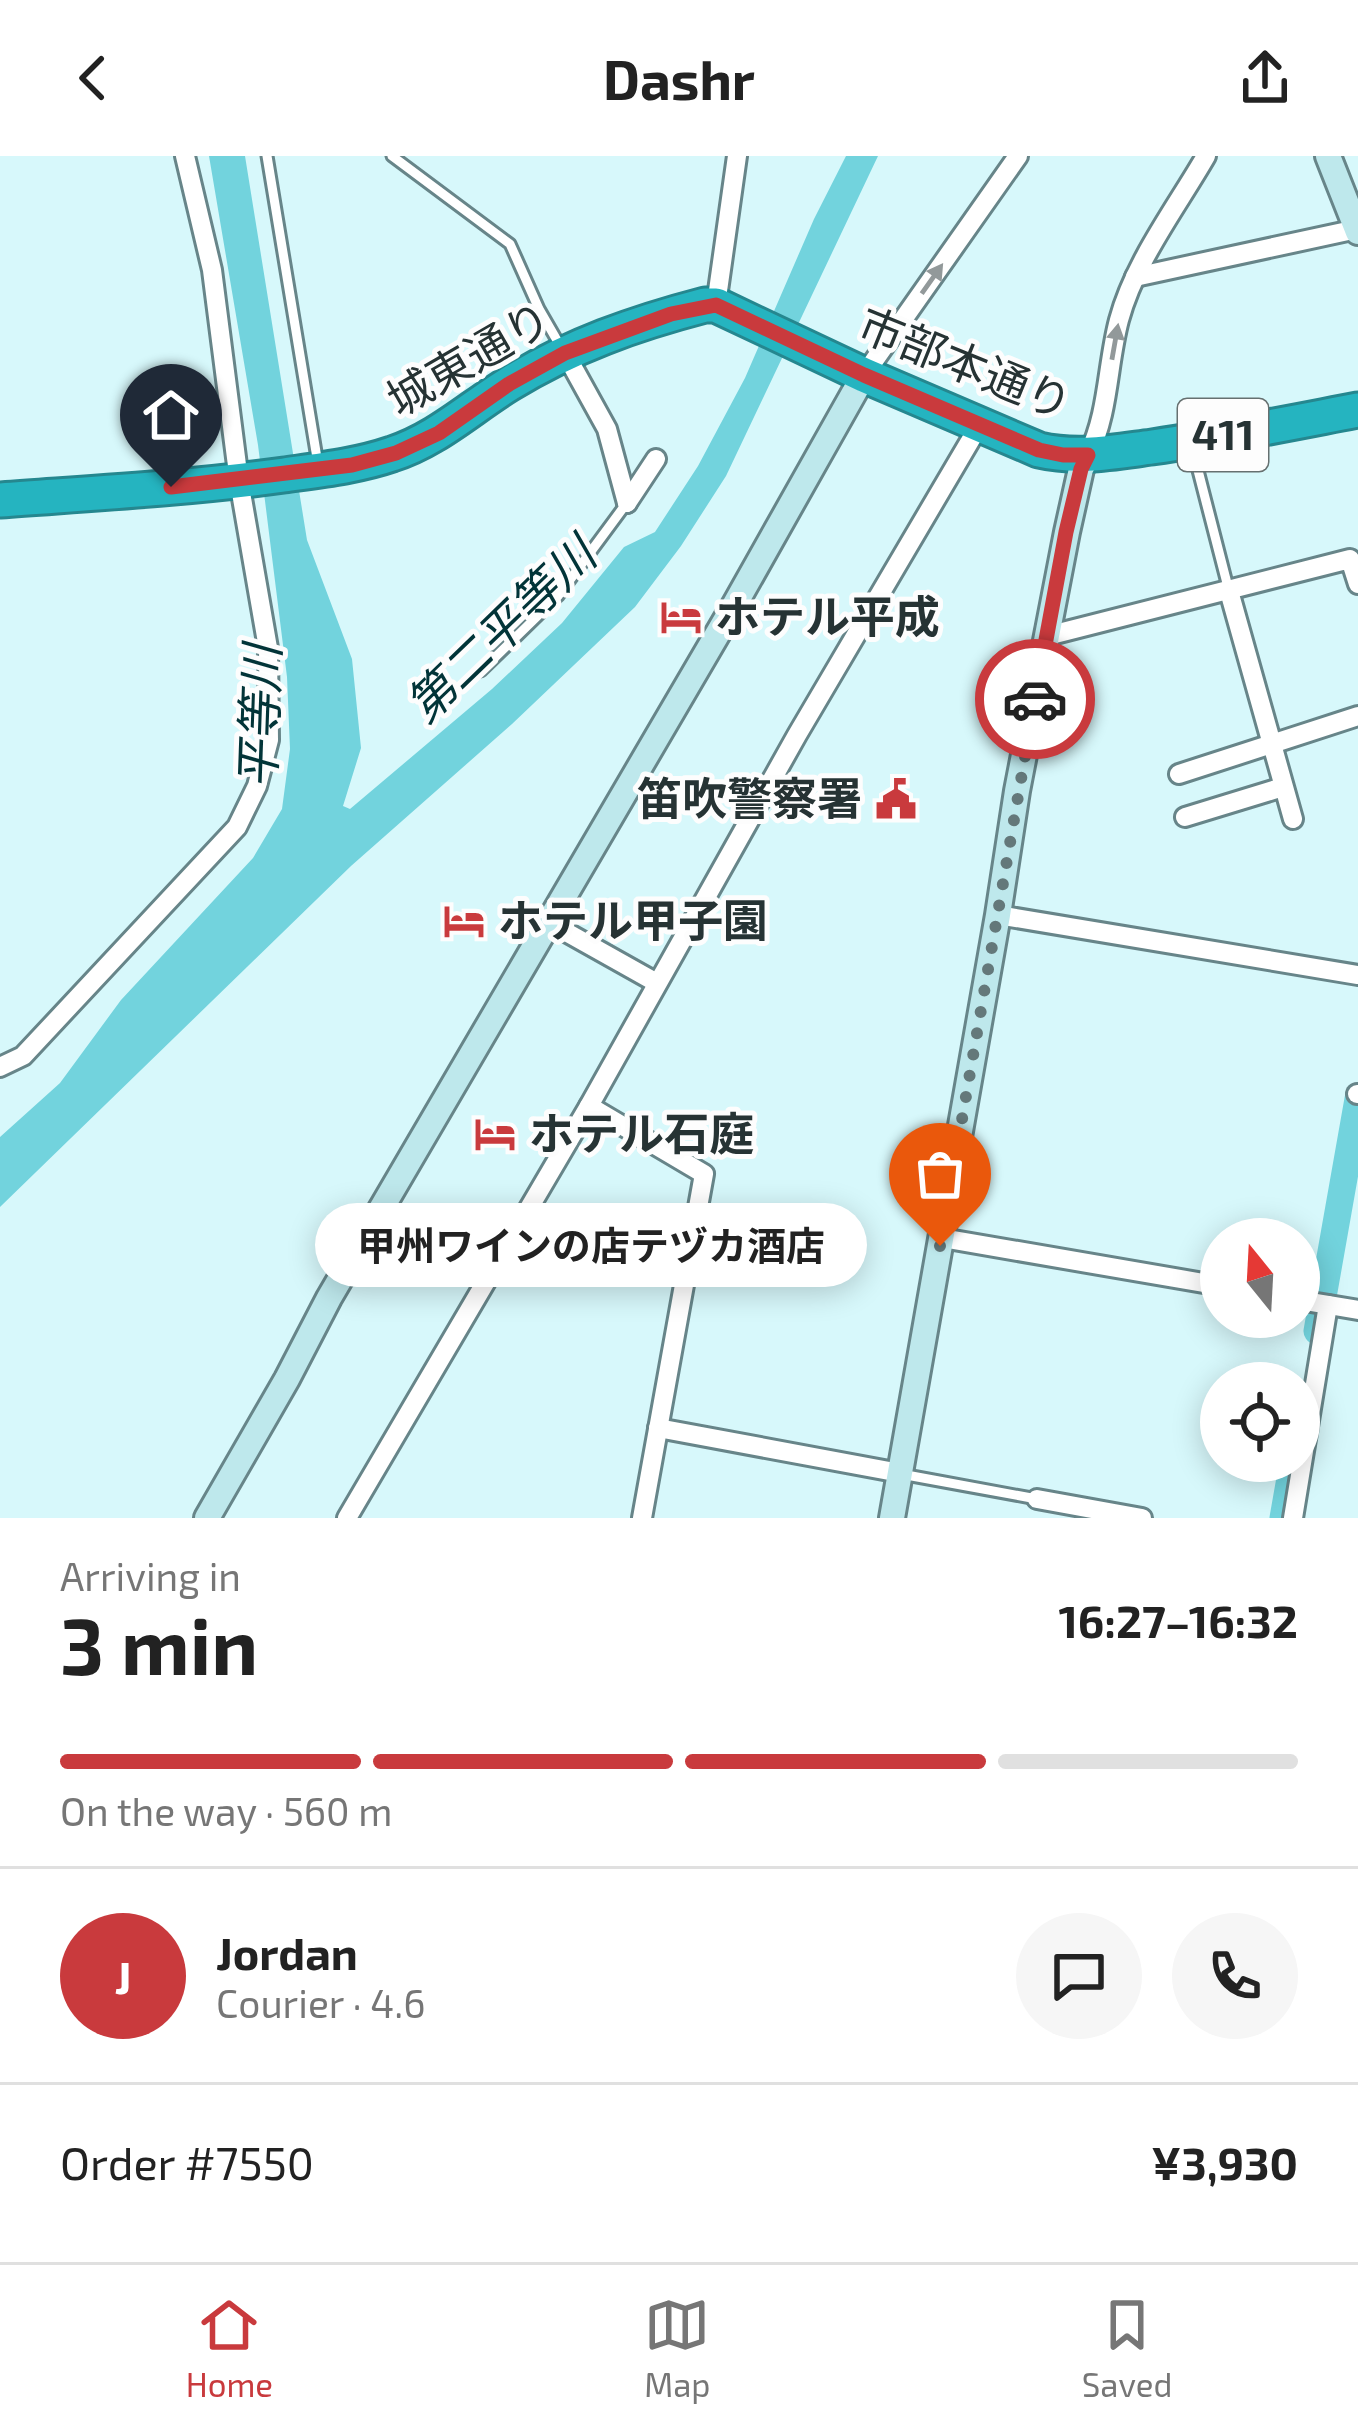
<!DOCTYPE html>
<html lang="en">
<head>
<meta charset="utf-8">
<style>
  :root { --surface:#fff; --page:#f6f6f6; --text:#222; --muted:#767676; --line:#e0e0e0; --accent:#c93a3d }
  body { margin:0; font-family:"Exo 2","Noto Sans JP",sans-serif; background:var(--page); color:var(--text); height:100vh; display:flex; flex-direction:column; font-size:45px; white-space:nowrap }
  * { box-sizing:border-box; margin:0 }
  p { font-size:39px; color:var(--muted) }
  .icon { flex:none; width:66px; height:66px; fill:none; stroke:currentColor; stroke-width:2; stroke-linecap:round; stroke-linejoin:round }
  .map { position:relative; height:1362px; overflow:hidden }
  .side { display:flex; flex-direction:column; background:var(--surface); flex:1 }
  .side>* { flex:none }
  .needle { width:78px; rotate:342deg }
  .tools { position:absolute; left:1200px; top:1062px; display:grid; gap:24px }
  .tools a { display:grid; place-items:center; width:120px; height:120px; border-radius:50%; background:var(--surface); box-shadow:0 6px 30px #0003; font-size:60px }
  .pin { position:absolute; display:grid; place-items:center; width:102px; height:102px; color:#fff; margin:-123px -51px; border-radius:50% 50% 50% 0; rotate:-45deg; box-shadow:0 0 12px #0007 }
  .pin .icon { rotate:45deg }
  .courier { position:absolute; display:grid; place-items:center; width:120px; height:120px; margin:-60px; border:9px solid #c93a3d; border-radius:50%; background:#fff; color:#222; box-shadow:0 3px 15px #0007 }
  .bubble { position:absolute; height:84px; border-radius:42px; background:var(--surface); box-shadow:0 6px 30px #0003; font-size:39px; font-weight:700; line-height:84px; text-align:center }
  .overview em { font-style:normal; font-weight:700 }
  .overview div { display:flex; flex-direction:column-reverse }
  .overview { display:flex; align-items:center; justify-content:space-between; height:204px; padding:0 60px }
  h1 { font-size:78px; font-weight:700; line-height:90px }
  .bar { display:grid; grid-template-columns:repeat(4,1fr); gap:18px 12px; align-content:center; height:144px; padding:0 60px }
  .bar i { height:15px; border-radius:9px; background:var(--line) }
  .bar .selected { background:var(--accent) }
  .bar p { grid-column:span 4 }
  .line { display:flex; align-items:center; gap:30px; padding:0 60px; border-top:3px solid var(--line) }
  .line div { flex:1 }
  .round { display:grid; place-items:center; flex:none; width:126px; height:126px; border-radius:63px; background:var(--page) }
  header { display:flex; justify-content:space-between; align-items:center; height:156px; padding:0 60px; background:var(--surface); font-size:54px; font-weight:700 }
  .tab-bar { display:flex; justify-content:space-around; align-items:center; height:168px; border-top:3px solid var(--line); background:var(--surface); font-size:33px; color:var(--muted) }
  .tab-bar a { display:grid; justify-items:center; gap:6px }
  .tab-bar .selected { color:var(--accent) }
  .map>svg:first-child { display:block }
  .water { fill:#72d3dd }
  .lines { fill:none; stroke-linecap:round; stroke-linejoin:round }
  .river { stroke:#72d3dd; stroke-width:27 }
  .lane-casing { stroke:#678589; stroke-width:15 }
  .street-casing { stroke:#678589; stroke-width:24 }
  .secondary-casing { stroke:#678589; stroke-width:30 }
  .highway-casing { stroke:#25878f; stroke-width:39 }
  .lane { stroke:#fff; stroke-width:9 }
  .street { stroke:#fff; stroke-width:18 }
  .secondary { stroke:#bee8ec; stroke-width:24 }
  .highway { stroke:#25b4c0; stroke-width:33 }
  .oneway { fill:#92999a }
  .done { stroke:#64787a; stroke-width:12; stroke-dasharray:0 21.6 }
  .route { stroke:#c93a3d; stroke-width:15 }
  .labels { text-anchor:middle; stroke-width:10; stroke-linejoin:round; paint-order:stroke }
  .shield { fill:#fdfdfd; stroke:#667070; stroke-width:3 }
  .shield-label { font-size:42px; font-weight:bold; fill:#263334 }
  .street-label { font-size:45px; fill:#263334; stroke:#fdfdfd }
  .poi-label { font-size:45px; font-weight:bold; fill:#263334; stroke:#fdfdfd; text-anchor:start }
  .water-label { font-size:48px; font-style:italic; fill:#023438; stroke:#fdfdfd }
</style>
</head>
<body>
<header><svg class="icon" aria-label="back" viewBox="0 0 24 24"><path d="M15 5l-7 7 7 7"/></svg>Dashr<svg class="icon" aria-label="share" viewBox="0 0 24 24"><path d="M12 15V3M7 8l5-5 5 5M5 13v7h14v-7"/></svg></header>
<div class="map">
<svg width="1358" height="1362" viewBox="0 0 1358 1362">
  <rect width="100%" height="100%" fill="#d7f8fb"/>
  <polygon class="water" points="209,0 245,0 307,384 352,503 361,592 343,650 350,653 492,533 562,467 624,391 655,376 698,310 745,222 814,63 846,0 878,0 726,320 681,390 635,451 512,568 351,710 0,1051 0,981 60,927 121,844 253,702 282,653 290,593 287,521 258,289"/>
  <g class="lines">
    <g class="river">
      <polyline points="1317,1175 1358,943"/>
      <polyline points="1283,1362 1293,1305"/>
    </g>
    <g class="lane-casing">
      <g id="lane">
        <polyline points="267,0 318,308"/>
        <polyline points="392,0 510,88 539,153 562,193"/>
        <polyline points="1192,291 1229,435"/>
        <polyline points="481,515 558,440 626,348"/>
        <polyline points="901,1318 1037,1343"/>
      </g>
    </g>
    <g class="street-casing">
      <g id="street">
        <polyline points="1135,121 1357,73"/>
        <polyline points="716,149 737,0"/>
        <polyline points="565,197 607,273 627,347"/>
        <polyline points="864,219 1018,0"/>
        <path d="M1088,299C1109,257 1107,209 1119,164C1135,105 1176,52 1206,0"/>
        <polyline points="627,347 656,303"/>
        <polyline points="1229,435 1293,663"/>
        <polyline points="1047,480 1350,403 1358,428"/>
        <polyline points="1179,618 1358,560"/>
        <polyline points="1185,661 1283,631"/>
        <polyline points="998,759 1358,819"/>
        <polyline points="550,767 657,827"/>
        <polyline points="0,911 23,900 237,671 257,630 269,584 268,492 239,325 212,114 185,0"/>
        <polyline points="1357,938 1358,938"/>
        <polyline points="589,950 704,1018 642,1362"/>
        <polyline points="942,1082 1221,1130"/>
        <polyline points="1299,1144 1358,1154"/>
        <polyline points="658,1272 900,1317"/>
        <polyline points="1037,1343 1142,1362"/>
        <polyline points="347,1362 589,950 797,579 980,268"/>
        <polyline points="1293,1362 1328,1149"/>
      </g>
    </g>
    <g class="secondary-casing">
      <g id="secondary">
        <polyline points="1328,0 1358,76"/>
        <polyline points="207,1362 287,1223 329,1142 735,448 864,219"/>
        <polyline points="892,1362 998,759 1017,635 1067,376 1081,313 1088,299"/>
      </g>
    </g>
    <g class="highway-casing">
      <path id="highway" d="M0,344C95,337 190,332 284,319C320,314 357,310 392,298C436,284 470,252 509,228C570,190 636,167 705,149H716L864,219L1039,294C1078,303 1113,296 1152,291C1221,281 1290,267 1358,254"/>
    </g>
    <use href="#lane" class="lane"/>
    <use href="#street" class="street"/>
    <use href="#secondary" class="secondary"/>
    <use href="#highway" class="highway"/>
  </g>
  <defs><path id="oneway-solid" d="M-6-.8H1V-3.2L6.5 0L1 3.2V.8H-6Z" transform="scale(3)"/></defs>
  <g class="oneway">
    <use href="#oneway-solid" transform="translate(932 123) rotate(-55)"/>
    <use href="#oneway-solid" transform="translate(1115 186) rotate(-80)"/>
  </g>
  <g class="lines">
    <polyline class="done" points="940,1090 1035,543"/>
    <polyline class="route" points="171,331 352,309 396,297 439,277 509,228 565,197 671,158 716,149 864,219 1039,294 1063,299 1088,299 1081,313 1066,376 1035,543"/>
  </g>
  <defs>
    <g id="hotel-bare" transform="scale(3.24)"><path d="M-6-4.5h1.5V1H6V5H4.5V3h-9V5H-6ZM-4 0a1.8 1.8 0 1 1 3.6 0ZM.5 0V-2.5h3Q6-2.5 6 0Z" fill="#c93a3d" stroke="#fdfdfd" stroke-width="2.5" paint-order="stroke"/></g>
    <g id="civic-bare" transform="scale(3.24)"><path d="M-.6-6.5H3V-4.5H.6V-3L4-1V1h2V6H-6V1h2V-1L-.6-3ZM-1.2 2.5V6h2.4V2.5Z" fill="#c93a3d" stroke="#fdfdfd" stroke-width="2.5" paint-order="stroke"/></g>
  </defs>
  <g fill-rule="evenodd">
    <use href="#hotel-bare" x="681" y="461"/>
    <use href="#civic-bare" x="896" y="643"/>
    <use href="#hotel-bare" x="464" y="765"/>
    <use href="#hotel-bare" x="495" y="978"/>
  </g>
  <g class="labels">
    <rect class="shield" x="1178" y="243" width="90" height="72" rx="9"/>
    <g class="shield-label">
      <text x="1223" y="294">411</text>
    </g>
    <g class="street-label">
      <text transform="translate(469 203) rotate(-30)" y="16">城東通り</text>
      <text transform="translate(965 208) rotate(22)" y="16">市部本通り</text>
    </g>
    <g class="poi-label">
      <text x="715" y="477">ホテル平成</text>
      <text x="862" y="659" text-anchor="end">笛吹警察署</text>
      <text x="498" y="781">ホテル甲子園</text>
      <text x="529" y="994">ホテル石庭</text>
    </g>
    <g class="water-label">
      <text transform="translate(501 474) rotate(-44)" y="17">第二平等川</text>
      <text transform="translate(260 561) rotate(-88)" y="17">平等川</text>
    </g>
  </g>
</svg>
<div class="tools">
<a><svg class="needle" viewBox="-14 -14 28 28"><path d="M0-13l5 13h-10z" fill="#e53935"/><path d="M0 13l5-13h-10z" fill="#767676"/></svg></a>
<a><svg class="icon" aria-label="locate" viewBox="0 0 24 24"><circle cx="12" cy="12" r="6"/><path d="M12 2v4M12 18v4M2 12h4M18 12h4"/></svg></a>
</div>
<div class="pin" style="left:940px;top:1090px;background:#ea580c"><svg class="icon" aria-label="bag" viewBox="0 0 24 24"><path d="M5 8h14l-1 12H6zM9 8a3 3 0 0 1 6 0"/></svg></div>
<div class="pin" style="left:171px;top:331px;background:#1f2937"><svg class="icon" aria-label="home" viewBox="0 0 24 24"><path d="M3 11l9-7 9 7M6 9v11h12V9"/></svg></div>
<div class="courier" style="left:1035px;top:543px"><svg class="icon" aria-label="car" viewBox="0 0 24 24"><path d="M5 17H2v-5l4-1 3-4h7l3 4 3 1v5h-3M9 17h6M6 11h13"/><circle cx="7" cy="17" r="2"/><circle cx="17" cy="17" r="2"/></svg></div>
<div class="bubble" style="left:315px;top:1047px;width:552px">甲州ワインの店テヅカ酒店</div>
</div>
<section class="side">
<div class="overview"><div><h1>3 min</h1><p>Arriving in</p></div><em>16:27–16:32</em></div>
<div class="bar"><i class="selected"></i><i class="selected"></i><i class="selected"></i><i></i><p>On the way · 560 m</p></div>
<div class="line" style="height:216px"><b class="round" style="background:var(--accent);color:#fff">J</b><div><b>Jordan</b><p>Courier · 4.6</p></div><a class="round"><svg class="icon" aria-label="chat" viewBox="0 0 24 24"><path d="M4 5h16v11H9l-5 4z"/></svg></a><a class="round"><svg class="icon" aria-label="phone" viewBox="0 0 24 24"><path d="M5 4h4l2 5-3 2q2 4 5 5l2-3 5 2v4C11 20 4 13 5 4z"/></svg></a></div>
<div class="line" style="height:156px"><div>Order #7550</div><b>¥3,930</b></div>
</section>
<nav class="tab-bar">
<a class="selected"><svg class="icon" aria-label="home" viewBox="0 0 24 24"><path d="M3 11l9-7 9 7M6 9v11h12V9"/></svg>Home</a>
<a><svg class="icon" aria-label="map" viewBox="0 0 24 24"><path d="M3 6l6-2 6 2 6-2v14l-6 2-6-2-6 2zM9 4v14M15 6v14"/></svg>Map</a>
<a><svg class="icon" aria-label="saved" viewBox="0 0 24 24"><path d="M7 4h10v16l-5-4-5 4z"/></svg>Saved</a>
</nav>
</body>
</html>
